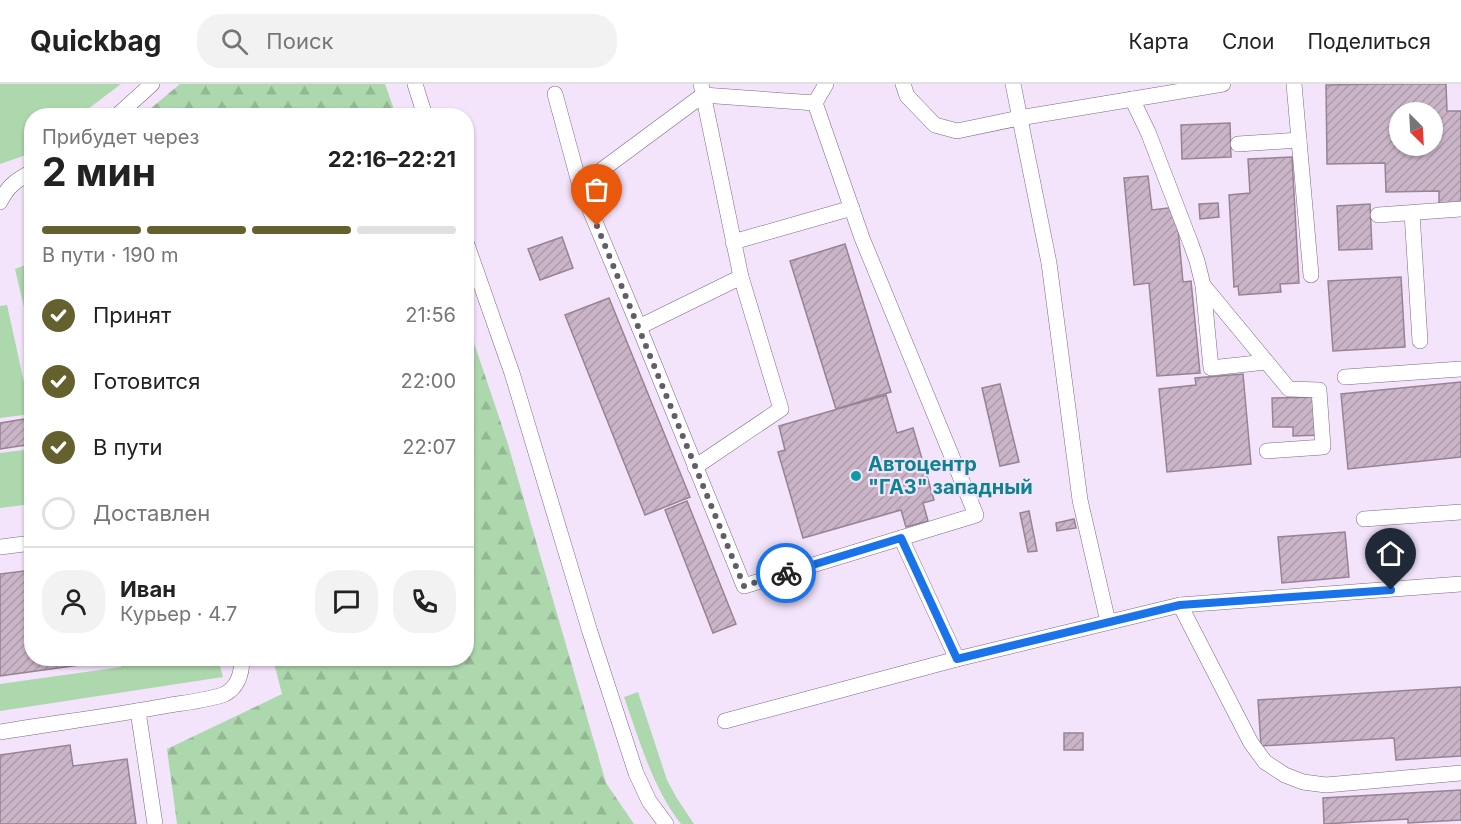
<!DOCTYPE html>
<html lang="ru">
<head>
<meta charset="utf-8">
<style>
  :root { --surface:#fff; --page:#f2f2f2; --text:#222; --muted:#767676; --line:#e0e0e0; --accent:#64612e }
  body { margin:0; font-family:Inter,sans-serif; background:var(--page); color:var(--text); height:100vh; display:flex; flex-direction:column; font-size:22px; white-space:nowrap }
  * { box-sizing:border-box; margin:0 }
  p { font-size:20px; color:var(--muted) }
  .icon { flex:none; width:33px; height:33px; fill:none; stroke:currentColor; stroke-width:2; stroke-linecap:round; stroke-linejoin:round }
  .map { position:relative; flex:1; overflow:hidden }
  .panel { position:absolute; left:24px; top:24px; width:450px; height:558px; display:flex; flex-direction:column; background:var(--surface); border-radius:24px; box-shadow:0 2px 4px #0004 }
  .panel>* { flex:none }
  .needle { width:39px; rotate:156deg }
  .controls { position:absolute; left:1389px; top:18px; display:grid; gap:12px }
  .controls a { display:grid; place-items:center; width:54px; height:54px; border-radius:50%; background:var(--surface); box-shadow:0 2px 4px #0004; font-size:30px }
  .pin { position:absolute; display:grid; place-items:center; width:51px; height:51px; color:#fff; margin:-62px -26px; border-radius:50% 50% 50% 0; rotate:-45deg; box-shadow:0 0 6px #0007 }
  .pin .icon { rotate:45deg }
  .courier { position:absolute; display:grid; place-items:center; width:60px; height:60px; margin:-30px; border:4px solid #1a73e8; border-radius:50%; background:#fff; color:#222; box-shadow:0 2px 8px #0007 }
  .summary em { font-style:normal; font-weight:700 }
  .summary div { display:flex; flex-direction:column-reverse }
  .summary { display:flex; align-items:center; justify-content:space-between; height:102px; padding:0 18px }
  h1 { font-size:39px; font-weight:700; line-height:45px }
  .bar { display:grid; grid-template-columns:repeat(4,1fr); gap:9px 6px; align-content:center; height:72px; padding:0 18px }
  .bar i { height:8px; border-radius:4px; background:var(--line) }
  .bar .active { background:var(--accent) }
  .bar p { grid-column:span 4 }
  .line { display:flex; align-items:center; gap:15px; padding:0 18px; border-top:2px solid var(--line) }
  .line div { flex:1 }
  .round { display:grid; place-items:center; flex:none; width:63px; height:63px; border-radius:24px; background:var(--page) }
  ol { padding:0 18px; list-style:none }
  li { display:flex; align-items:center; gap:18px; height:66px }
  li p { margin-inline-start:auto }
  li .icon { padding:6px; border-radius:50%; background:var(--accent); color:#fff; stroke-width:4 }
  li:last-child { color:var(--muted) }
  li i { width:33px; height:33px; border:3px solid var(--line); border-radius:50% }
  header { display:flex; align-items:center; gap:36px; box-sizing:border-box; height:84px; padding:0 30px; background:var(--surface); border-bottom:2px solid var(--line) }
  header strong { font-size:28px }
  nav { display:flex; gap:33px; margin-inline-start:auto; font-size:21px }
  .search { width:420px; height:54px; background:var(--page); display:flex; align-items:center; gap:15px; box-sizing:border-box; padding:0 21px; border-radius:24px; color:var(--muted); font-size:22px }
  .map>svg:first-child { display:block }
  .grass { fill:#add8ad }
  .forest { fill:url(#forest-firs) }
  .building { fill:url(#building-hatch); stroke:#978394; stroke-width:1.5; fill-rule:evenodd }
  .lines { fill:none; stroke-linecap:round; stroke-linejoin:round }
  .service-casing { stroke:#796b80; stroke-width:16 }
  .service { stroke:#fff; stroke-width:15 }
  .done { stroke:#655c6a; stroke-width:6; stroke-dasharray:0 10.8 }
  .route { stroke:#1a73e8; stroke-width:8 }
  .culture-dot { fill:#0f9aa8; stroke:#f3e3fb; stroke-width:2 }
  .labels { text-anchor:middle; stroke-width:4.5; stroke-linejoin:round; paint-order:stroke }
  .culture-label { font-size:20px; font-weight:bold; fill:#0d838f; stroke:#f3e3fb; text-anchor:start }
</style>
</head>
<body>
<header>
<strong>Quickbag</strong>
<div class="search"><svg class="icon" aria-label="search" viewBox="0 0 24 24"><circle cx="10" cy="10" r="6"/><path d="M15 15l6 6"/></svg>Поиск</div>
<nav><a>Карта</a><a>Слои</a><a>Поделиться</a></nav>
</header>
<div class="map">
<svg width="1461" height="740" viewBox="0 0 1461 740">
  <defs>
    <pattern id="forest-firs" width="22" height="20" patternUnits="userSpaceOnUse" patternTransform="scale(1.5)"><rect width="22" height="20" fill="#add8ad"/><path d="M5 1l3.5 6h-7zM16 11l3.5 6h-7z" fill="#94b894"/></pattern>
    <pattern id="building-hatch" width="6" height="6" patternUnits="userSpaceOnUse" patternTransform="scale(1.5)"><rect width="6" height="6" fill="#cab4c7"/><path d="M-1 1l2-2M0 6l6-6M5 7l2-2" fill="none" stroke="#ad9aaa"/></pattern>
  </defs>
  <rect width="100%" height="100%" fill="#f3e3fb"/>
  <g class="grass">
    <polygon points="0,0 121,0 80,31 32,32 31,66 23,72 0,80"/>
    <polygon points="31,179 31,253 15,185"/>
    <polygon points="7,221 31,330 0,334 0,222"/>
    <polygon points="31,365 31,420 0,424 0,369"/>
    <polygon points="121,575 144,575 145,579 174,575 218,575 223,593 0,627 0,600 121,583"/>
    <path d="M638,608L667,696L676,713L694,740H681C652,702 640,658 624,613Z"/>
  </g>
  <g class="forest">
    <polygon points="180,0 385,0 396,31 143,31"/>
    <polygon points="467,238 507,357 606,699 634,740 177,740 167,665 282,610 273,575 466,574"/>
  </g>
  <g class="building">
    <path d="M1379,0H1446L1447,27H1461V119L1439,120V107L1386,108L1385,79L1327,80L1326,1ZM1400,28H1432V62H1400Z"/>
    <polygon points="1230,39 1231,73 1182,75 1181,41"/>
    <polygon points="1292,73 1299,199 1280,200 1281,208 1239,211 1238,202 1234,203 1229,111 1250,109 1248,75"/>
    <polygon points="1148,92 1152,126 1176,123 1183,198 1191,197 1200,289 1157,292 1149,199 1134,201 1124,94"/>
    <polygon points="1218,119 1219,133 1200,135 1199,120"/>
    <polygon points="1370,120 1372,165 1339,166 1337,122"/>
    <polygon points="562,153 573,184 540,196 528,165"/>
    <polygon points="845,160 891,308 836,325 790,177"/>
    <polygon points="1401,193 1405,263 1333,267 1328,197"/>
    <polygon points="609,214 690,413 645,431 565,231"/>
    <polygon points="1243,290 1251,380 1167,388 1159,305 1196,301 1195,294"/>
    <polygon points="1461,298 1461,373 1348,385 1341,310"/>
    <polygon points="1000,300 1019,378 1000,382 982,304"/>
    <polygon points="886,311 897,349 913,344 934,416 923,419 928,437 906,443 901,426 803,454 778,368 785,366 779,342"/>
    <polygon points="1320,313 1321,351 1293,352 1293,343 1273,343 1272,314"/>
    <polygon points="31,334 32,360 0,365 0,339"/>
    <polygon points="687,417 736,540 713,549 665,426"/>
    <polygon points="1029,427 1037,467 1028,468 1020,429"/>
    <polygon points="1074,435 1076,444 1057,447 1056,439"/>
    <polygon points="1345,448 1349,493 1282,499 1278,453"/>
    <polygon points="32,486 32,574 108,574 108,577 0,592 0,490"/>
    <polygon points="1461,603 1461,672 1396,676 1394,654 1261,662 1258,616"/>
    <rect x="1064" y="649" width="19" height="17"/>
    <polygon points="70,661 73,682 127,675 136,740 0,740 0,671"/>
    <polygon points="1461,706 1461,736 1408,739 1408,735 1324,740 1323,714"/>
  </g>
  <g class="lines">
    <g class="service-casing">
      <g id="service">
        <polyline points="415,0 425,32"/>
        <polyline points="903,0 907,12 935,41 957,47 1019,34 1223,0"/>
        <polyline points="1013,0 1049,179 1080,416 1108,538"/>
        <polyline points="1294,0 1311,191"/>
        <polyline points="555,10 580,102"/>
        <polygon points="703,11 815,19 862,154 976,431 744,502 639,243 580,102"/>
        <polyline points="1132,15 1148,48 1191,160 1197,177 1203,201 1289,305 1319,306 1323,363 1267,367"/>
        <polyline points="815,19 826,0"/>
        <polyline points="119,32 120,29 152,0"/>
        <polyline points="1238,60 1299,56"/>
        <path d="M0,118C8,102 16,96 32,88"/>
        <polyline points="1412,129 1420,257"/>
        <polyline points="1378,131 1461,125"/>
        <polyline points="466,158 512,289 590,548 636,689 649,717 666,740"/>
        <polyline points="733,158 852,124"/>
        <polyline points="1203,201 1211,284 1266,278"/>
        <polyline points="639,243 741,193"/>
        <polyline points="1345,293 1461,285"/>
        <polyline points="695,383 781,325 741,193 701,0"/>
        <polyline points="1364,435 1461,428"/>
        <polyline points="901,454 957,575"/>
        <polyline points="0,463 32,459"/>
        <polyline points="1180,521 1251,659 1265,678 1285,691 1303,698 1326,701 1461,689"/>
        <polyline points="138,627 155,740"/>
        <polyline points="725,637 957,575 1180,521 1461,500"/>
        <path d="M0,648C55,639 111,632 165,622C181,619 211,616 225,610C238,603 242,588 242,574"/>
      </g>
    </g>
    <use href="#service" class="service"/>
  </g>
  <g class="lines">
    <polyline class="done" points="597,142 744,502 786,489"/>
    <polyline class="route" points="786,489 901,454 957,575 1180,521 1391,506"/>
  </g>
  <circle class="culture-dot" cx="856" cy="392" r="6"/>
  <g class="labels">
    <g class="culture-label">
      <text x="868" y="387">Автоцентр<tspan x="868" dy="23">"ГАЗ" западный</tspan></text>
    </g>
  </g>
</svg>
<div class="controls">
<a><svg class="needle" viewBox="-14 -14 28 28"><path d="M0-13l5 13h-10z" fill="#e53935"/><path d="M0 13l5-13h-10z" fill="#767676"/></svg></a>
</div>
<div class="pin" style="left:597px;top:142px;background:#ea580c"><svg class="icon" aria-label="bag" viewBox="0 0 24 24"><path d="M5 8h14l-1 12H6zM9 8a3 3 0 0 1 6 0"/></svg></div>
<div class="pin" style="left:1391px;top:506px;background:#1f2937"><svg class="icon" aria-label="home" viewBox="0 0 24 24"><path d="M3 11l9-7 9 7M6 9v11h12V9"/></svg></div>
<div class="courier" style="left:786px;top:489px"><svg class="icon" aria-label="bike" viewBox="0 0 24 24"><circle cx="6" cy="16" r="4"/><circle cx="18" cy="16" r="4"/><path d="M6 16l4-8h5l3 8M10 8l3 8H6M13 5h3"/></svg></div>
<section class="panel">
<div class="summary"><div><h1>2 мин</h1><p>Прибудет через</p></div><em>22:16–22:21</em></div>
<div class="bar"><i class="active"></i><i class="active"></i><i class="active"></i><i></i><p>В пути · 190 m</p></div>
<ol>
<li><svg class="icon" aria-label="check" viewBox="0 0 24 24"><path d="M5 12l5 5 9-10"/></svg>Принят<p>21:56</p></li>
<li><svg class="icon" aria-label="check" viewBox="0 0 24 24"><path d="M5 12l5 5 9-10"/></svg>Готовится<p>22:00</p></li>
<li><svg class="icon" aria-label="check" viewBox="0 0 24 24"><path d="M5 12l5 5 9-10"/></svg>В пути<p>22:07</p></li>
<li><i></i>Доставлен</li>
</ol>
<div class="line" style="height:108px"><a class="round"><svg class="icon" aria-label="person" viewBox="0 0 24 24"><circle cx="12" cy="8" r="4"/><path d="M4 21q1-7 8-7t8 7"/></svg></a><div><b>Иван</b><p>Курьер · 4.7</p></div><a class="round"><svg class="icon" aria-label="chat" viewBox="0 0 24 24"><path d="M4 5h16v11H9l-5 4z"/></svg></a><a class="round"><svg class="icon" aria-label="phone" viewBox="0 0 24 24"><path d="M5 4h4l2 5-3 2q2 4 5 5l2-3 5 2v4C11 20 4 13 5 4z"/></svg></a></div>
</section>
</div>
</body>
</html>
